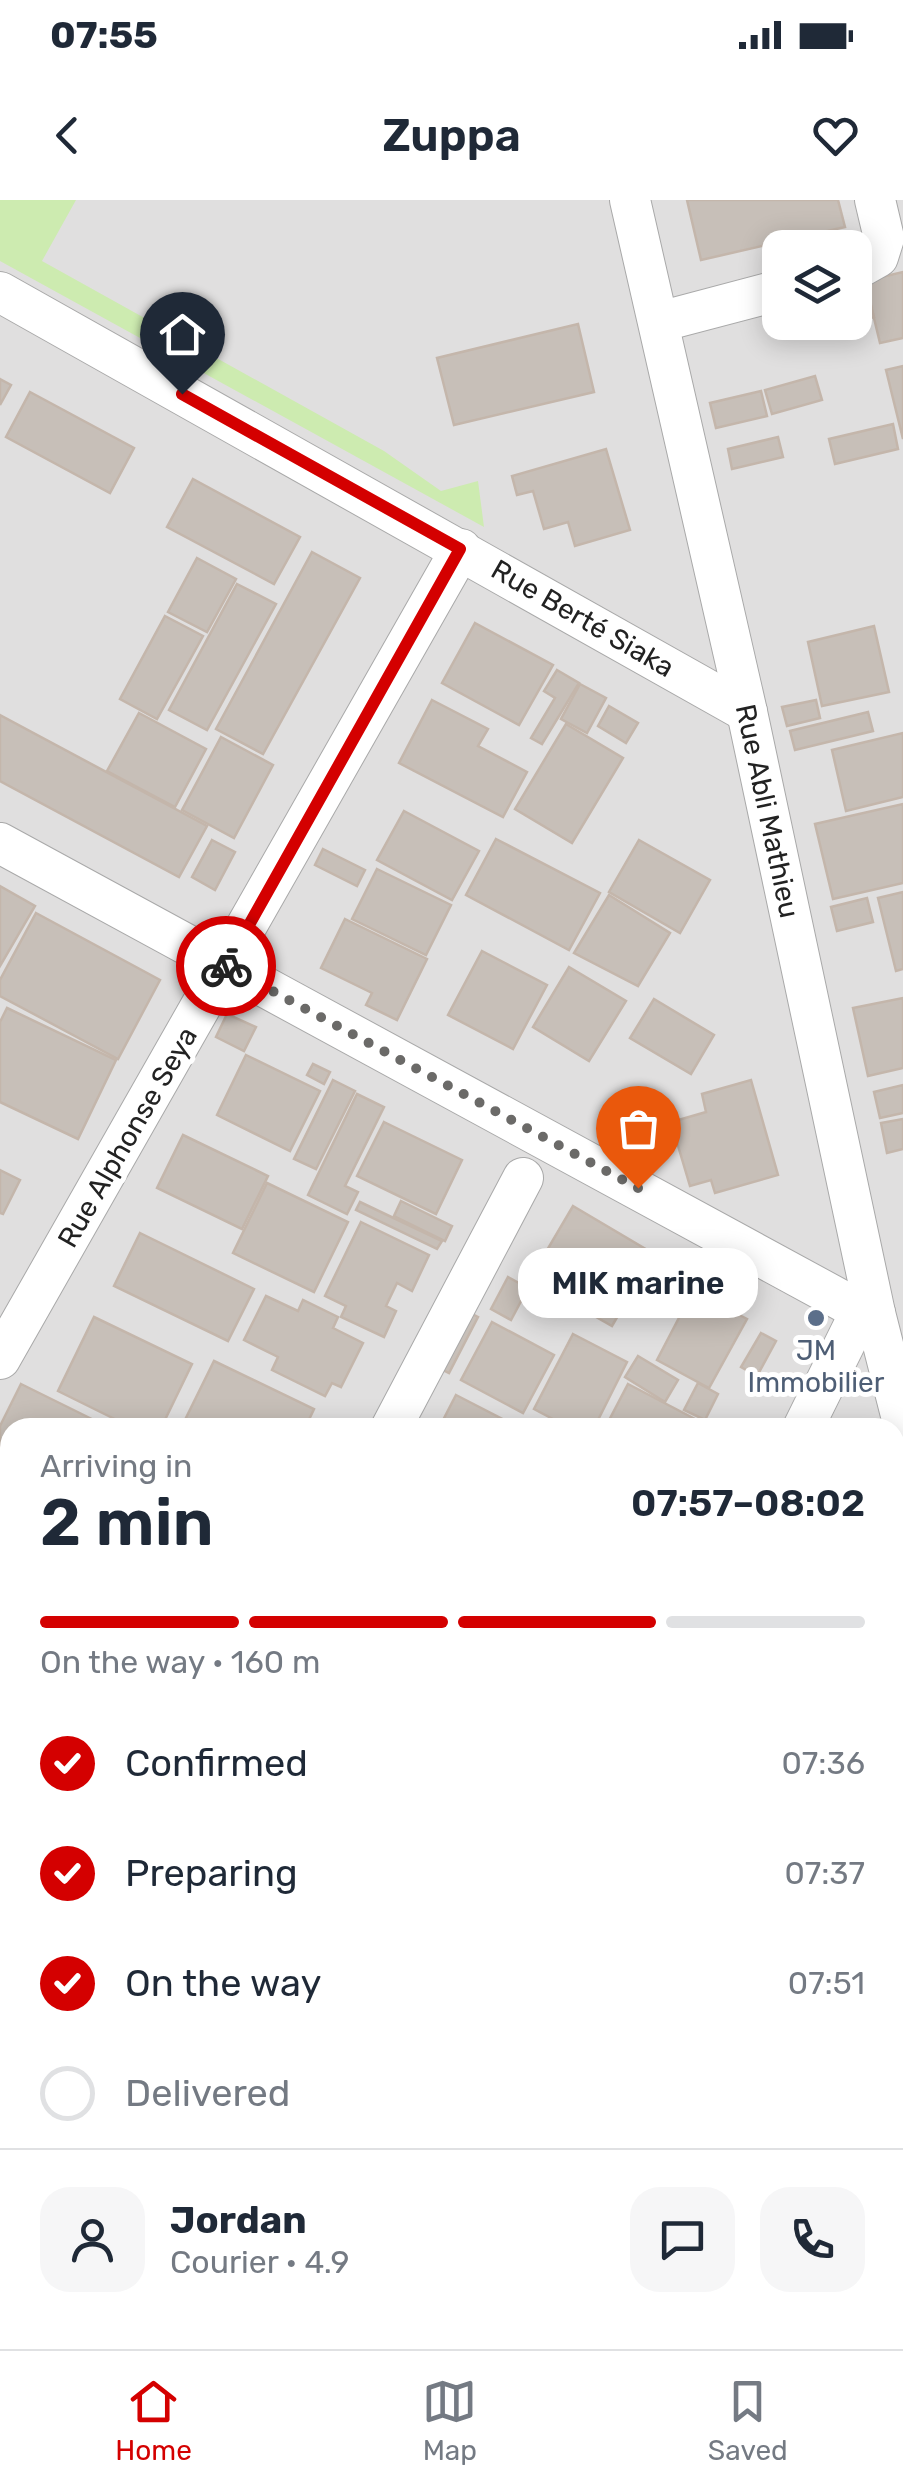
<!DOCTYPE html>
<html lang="en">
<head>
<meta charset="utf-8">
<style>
  :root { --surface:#fff; --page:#f6f6f7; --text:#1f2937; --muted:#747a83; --line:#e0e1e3; --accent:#d40000 }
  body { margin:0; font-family:Rubik,sans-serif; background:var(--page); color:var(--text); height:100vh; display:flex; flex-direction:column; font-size:38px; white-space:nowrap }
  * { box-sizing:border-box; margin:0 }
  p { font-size:32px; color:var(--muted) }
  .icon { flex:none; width:55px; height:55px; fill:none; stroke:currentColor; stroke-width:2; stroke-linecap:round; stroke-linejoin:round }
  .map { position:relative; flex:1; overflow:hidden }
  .sheet { position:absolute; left:0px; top:1218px; width:905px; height:932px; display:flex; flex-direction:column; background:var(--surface); border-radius:30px 30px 0 0; box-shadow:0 5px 25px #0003 }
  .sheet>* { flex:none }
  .controls { position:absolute; left:762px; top:30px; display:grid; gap:20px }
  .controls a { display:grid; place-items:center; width:110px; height:110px; border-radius:20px; background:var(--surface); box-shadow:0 5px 25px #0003; font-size:50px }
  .pin { position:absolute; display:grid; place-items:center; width:85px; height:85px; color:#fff; margin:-102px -42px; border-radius:50% 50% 50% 0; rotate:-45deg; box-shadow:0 0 10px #0007 }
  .pin .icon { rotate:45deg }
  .courier { position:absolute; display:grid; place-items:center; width:100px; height:100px; margin:-50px; border:8px solid #d40000; border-radius:50%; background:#fff; color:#222; box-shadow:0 2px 12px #0007 }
  .bubble { position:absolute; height:70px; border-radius:30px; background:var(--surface); box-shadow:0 5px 25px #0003; font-size:32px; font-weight:600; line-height:70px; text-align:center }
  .summary em { font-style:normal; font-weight:600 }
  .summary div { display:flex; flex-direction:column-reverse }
  .summary { display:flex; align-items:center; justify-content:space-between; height:170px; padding:0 40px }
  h1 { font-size:65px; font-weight:600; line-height:75px }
  .bar { display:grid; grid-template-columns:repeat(4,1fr); gap:15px 10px; align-content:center; height:120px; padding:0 40px }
  .bar i { height:12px; border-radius:8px; background:var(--line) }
  .bar .on { background:var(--accent) }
  .bar p { grid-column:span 4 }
  .line { display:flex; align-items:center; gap:25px; padding:0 40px; border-top:2px solid var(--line) }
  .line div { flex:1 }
  .round { display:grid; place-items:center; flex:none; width:105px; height:105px; border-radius:30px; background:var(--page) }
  ol { padding:0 40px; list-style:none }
  li { display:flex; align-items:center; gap:30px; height:110px }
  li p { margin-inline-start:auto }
  li .icon { padding:10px; border-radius:50%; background:var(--accent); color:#fff; stroke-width:4 }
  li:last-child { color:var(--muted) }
  li i { width:55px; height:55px; border:5px solid var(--line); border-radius:50% }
  .status { display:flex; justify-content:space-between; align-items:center; height:70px; padding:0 50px; background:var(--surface); direction:ltr }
  .status svg { height:28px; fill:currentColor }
  header { display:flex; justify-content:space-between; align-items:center; height:130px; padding:0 40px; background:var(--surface); font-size:45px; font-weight:600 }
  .tab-bar { display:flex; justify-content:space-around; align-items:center; height:140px; border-top:2px solid var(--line); background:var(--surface); font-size:28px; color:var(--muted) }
  .tab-bar a { display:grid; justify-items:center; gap:5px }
  .tab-bar .on { color:var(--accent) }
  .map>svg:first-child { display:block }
  .residential { fill:#e0dfdf; fill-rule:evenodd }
  .grass { fill:#cdebb0 }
  .building { fill:#c7bfb8; stroke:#c4b6ab; stroke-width:2.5 }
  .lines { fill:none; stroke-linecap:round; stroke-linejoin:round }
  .minor-casing { stroke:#a9a9a9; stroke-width:42 }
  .minor { stroke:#fff; stroke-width:40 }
  .done { stroke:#6b6a68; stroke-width:10; stroke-dasharray:0 18 }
  .route { stroke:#d40000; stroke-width:12 }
  .service-dot { fill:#5c6f8a; stroke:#fff; stroke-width:4 }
  .labels { text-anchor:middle; stroke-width:10; stroke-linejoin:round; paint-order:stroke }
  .street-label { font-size:28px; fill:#222; stroke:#fff }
  .service-label { font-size:28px; fill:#4e5e75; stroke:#fff }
</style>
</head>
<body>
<div class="status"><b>07:55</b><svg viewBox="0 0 49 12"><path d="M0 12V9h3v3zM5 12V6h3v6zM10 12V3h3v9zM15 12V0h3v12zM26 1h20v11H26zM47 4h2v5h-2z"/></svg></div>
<header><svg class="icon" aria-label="back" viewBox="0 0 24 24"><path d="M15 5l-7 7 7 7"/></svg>Zuppa<svg class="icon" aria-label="heart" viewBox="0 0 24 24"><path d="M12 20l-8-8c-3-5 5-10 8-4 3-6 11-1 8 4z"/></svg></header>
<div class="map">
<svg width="903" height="2149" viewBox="0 0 903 2149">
  <rect width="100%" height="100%" fill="#f2efe9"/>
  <path class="residential" d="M0,0H903V2149H0ZM780,48H855V122H780ZM10,1228H895V2140H10Z"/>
  <polygon class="grass" points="0,0 76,0 42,61 384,251 441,291 478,281 484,327 0,61"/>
  <g class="building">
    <polygon points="687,0 838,0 845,27 701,60"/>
    <polygon points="903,72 903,138 880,143 865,81"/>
    <polygon points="865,80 874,117 855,122 855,82"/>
    <polygon points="578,124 594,192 454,225 437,158"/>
    <polygon points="903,166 903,239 886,170"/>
    <polygon points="815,176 822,200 772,214 765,190"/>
    <polygon points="0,179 11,185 0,205"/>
    <polygon points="761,191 767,216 716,228 710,203"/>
    <polygon points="30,192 134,248 110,293 6,237"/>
    <polygon points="893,224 898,249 835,264 829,239"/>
    <polygon points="778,237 783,257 732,269 728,249"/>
    <polygon points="606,249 630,330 575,346 568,322 544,329 533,291 517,295 512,276"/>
    <polygon points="193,279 300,337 274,384 167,327"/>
    <polygon points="312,352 360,378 263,554 216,529"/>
    <polygon points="197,358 236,379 207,432 168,412"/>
    <polygon points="237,384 276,404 207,530 169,510"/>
    <polygon points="165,416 203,436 157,519 120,499"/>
    <polygon points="475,423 553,465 519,525 442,483"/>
    <polygon points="874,426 889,492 822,506 808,442"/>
    <polygon points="557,470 579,483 542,544 531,538 555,498 544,491"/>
    <polygon points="580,484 606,498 587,533 561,519"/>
    <polygon points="432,500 488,529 478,546 527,572 503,617 399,563"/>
    <polygon points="816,500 820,518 787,526 782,507"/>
    <polygon points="609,506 638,523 626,543 598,526"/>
    <polygon points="868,512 873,531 795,550 790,531"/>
    <polygon points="139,513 206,549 175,607 107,571"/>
    <polygon points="0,515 207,626 179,677 0,581"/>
    <polygon points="566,524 623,558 572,643 515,609"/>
    <polygon points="903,533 903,597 846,611 832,550"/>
    <polygon points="221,537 273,565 234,638 182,610"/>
    <polygon points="903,604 903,683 833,699 815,624"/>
    <polygon points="404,611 479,651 452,700 377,660"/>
    <polygon points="496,639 600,693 569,750 466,695"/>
    <polygon points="212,640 235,652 215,690 192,677"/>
    <polygon points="639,640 710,680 680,733 609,692"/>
    <polygon points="323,649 365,670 357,686 315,665"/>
    <polygon points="377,669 451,705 426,755 352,719"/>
    <polygon points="0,686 35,706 0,766"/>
    <polygon points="903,692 903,769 896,771 878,698"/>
    <polygon points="609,695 670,733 638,786 574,753"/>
    <polygon points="867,698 873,722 837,731 831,707"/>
    <polygon points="36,713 160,780 118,859 0,796 0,780"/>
    <polygon points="345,719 427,759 397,820 366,805 372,793 321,768"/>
    <polygon points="482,751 547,785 513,849 448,815"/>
    <polygon points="569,767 626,801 589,861 533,827"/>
    <polygon points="903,798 903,868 868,876 853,808"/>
    <polygon points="654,799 714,835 691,874 630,838"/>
    <polygon points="7,808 116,860 78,939 0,902 0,822"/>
    <polygon points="227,814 256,827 244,851 216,837"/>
    <polygon points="246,855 320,891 290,951 217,915"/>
    <polygon points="313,864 330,872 324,884 307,875"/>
    <polygon points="333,880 355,891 316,969 294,959"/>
    <polygon points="751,880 778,975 715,993 711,980 690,986 671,922 706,912 702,894"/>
    <polygon points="903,885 903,913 880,918 874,892"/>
    <polygon points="357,894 384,907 345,986 358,992 347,1014 308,995"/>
    <polygon points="903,919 903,949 887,953 881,923"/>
    <polygon points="384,922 462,960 436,1014 357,976"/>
    <polygon points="183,935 268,976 242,1029 157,988"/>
    <polygon points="0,970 20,980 3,1014 0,1013"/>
    <polygon points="267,983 348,1022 314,1092 233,1053"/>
    <polygon points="401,1001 452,1026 445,1041 394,1016"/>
    <polygon points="360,1002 442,1041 437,1049 356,1010"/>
    <polygon points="573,1006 654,1054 612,1126 530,1079"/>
    <polygon points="361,1022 429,1055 412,1091 397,1083 386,1106 396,1111 384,1137 341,1117 346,1106 325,1096"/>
    <polygon points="140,1033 254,1089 228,1141 114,1086"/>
    <polygon points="657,1070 672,1080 655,1108 639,1099"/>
    <polygon points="508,1077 528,1088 511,1120 491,1109"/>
    <polygon points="693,1091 747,1119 709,1188 657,1160"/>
    <polygon points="266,1096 298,1111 303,1100 338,1117 333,1128 363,1143 341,1187 332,1183 325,1196 272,1170 278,1157 244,1140"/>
    <polygon points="457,1106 478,1117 449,1173 427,1162"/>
    <polygon points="94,1117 192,1164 161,1228 133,1228 58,1191"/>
    <polygon points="492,1122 554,1155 523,1213 461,1180"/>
    <polygon points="761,1133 776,1141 757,1176 741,1167"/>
    <polygon points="573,1134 627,1162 594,1228 570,1228 534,1209"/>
    <polygon points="638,1156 678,1180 665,1202 625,1177"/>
    <polygon points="214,1161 314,1209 305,1228 181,1228"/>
    <polygon points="698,1183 718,1194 705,1220 684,1210"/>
    <polygon points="21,1184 110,1228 10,1228 10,1266 0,1261 0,1226"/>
    <polygon points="628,1184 695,1219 691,1228 605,1228"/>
    <polygon points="456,1195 518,1227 439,1228"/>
    <polygon points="10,1293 10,1379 0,1374 0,1314"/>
    <polygon points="0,1385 10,1390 10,1484 0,1479"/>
    <polygon points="0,1487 10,1492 10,1512 0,1533"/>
    <polygon points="10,1518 10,1604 0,1599 0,1538"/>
    <polygon points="895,1559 903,1560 903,1585 895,1585"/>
    <polygon points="895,1624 903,1628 900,1690 895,1687"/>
    <polygon points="903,1715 903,1752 895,1747 895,1727"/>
    <polygon points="895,1776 903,1777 903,1875 895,1874"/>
    <polygon points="0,1777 10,1782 10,1808 0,1828"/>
    <polygon points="895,1957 903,1961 903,1992 898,2001"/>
    <polygon points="895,2001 903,2006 903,2028 895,2024"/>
    <polygon points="2,2041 10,2046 10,2084 0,2079"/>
    <polygon points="10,2114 10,2140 44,2140 39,2149 0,2149 0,2130"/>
    <polygon points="161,2140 348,2140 343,2149 156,2149"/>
    <polygon points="411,2140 548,2140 542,2149 406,2149"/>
    <polygon points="577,2140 614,2140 610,2149 573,2149"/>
  </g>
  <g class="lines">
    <g class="minor-casing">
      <g id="minor">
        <polyline points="630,0 747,512 875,1113 903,1223"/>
        <polyline points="855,70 878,57 884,38 875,0"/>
        <polyline points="0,92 747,512"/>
        <polyline points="659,122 780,90"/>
        <polyline points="0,643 861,1111 875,1113"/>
        <polyline points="0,1159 461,349"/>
        <polyline points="391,1228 523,978"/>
        <polyline points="803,1228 861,1111"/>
        <polyline points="0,1656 10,1662"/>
        <polyline points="0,1898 10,1903"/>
        <polyline points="873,2140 889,2149"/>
        <polyline points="101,2149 106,2140"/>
      </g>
    </g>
    <use href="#minor" class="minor"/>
  </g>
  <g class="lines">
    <polyline class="done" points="226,766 638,988"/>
    <polyline class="route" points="182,194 460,349 226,766"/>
  </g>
  <circle class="service-dot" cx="816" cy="1118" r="10"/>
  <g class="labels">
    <g class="street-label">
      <text transform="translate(583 418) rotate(30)" y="10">Rue Berté Siaka</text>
      <text transform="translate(768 611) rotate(78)" y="10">Rue Abli Mathieu</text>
      <text transform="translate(127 937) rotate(-60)" y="10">Rue Alphonse Seya</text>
    </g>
    <g class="service-label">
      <text x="816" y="1160">JM<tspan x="816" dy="32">Immobilier</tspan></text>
    </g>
  </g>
</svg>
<div class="controls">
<a><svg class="icon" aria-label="layers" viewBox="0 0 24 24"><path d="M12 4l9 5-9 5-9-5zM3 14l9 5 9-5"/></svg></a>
</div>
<div class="pin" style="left:638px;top:988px;background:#ea580c"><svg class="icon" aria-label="bag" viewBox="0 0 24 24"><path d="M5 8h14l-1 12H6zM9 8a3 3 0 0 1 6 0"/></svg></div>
<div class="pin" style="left:182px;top:194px;background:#1f2937"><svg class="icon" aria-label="home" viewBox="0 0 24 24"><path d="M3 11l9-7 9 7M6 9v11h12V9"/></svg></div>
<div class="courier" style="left:226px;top:766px"><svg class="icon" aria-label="bike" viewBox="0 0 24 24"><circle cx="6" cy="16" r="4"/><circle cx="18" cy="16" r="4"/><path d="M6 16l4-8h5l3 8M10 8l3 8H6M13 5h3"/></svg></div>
<div class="bubble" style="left:518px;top:1048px;width:240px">MIK marine</div>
<section class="sheet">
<div class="summary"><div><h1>2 min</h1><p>Arriving in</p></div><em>07:57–08:02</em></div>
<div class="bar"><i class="on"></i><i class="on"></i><i class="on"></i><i></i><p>On the way · 160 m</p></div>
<ol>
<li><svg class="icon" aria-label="check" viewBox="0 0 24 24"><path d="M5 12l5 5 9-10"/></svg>Confirmed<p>07:36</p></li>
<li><svg class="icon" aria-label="check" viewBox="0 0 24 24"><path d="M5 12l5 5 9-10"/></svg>Preparing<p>07:37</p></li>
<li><svg class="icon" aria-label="check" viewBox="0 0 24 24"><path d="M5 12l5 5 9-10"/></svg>On the way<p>07:51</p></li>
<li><i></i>Delivered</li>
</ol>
<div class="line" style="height:180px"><a class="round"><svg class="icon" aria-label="person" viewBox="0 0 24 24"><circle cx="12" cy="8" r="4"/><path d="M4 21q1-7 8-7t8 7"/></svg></a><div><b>Jordan</b><p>Courier · 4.9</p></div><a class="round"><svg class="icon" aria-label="chat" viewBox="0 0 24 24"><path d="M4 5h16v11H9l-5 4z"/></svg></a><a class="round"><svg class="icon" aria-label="phone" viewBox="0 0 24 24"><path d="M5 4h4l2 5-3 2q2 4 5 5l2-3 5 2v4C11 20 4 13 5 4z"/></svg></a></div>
</section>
</div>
<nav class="tab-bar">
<a class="on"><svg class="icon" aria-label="home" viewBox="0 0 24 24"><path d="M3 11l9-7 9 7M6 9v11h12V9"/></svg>Home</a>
<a><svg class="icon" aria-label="map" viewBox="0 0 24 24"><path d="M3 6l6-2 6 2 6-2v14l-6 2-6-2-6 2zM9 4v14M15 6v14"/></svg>Map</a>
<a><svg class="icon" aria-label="saved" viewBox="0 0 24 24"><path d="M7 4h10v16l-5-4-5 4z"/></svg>Saved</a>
</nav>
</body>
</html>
